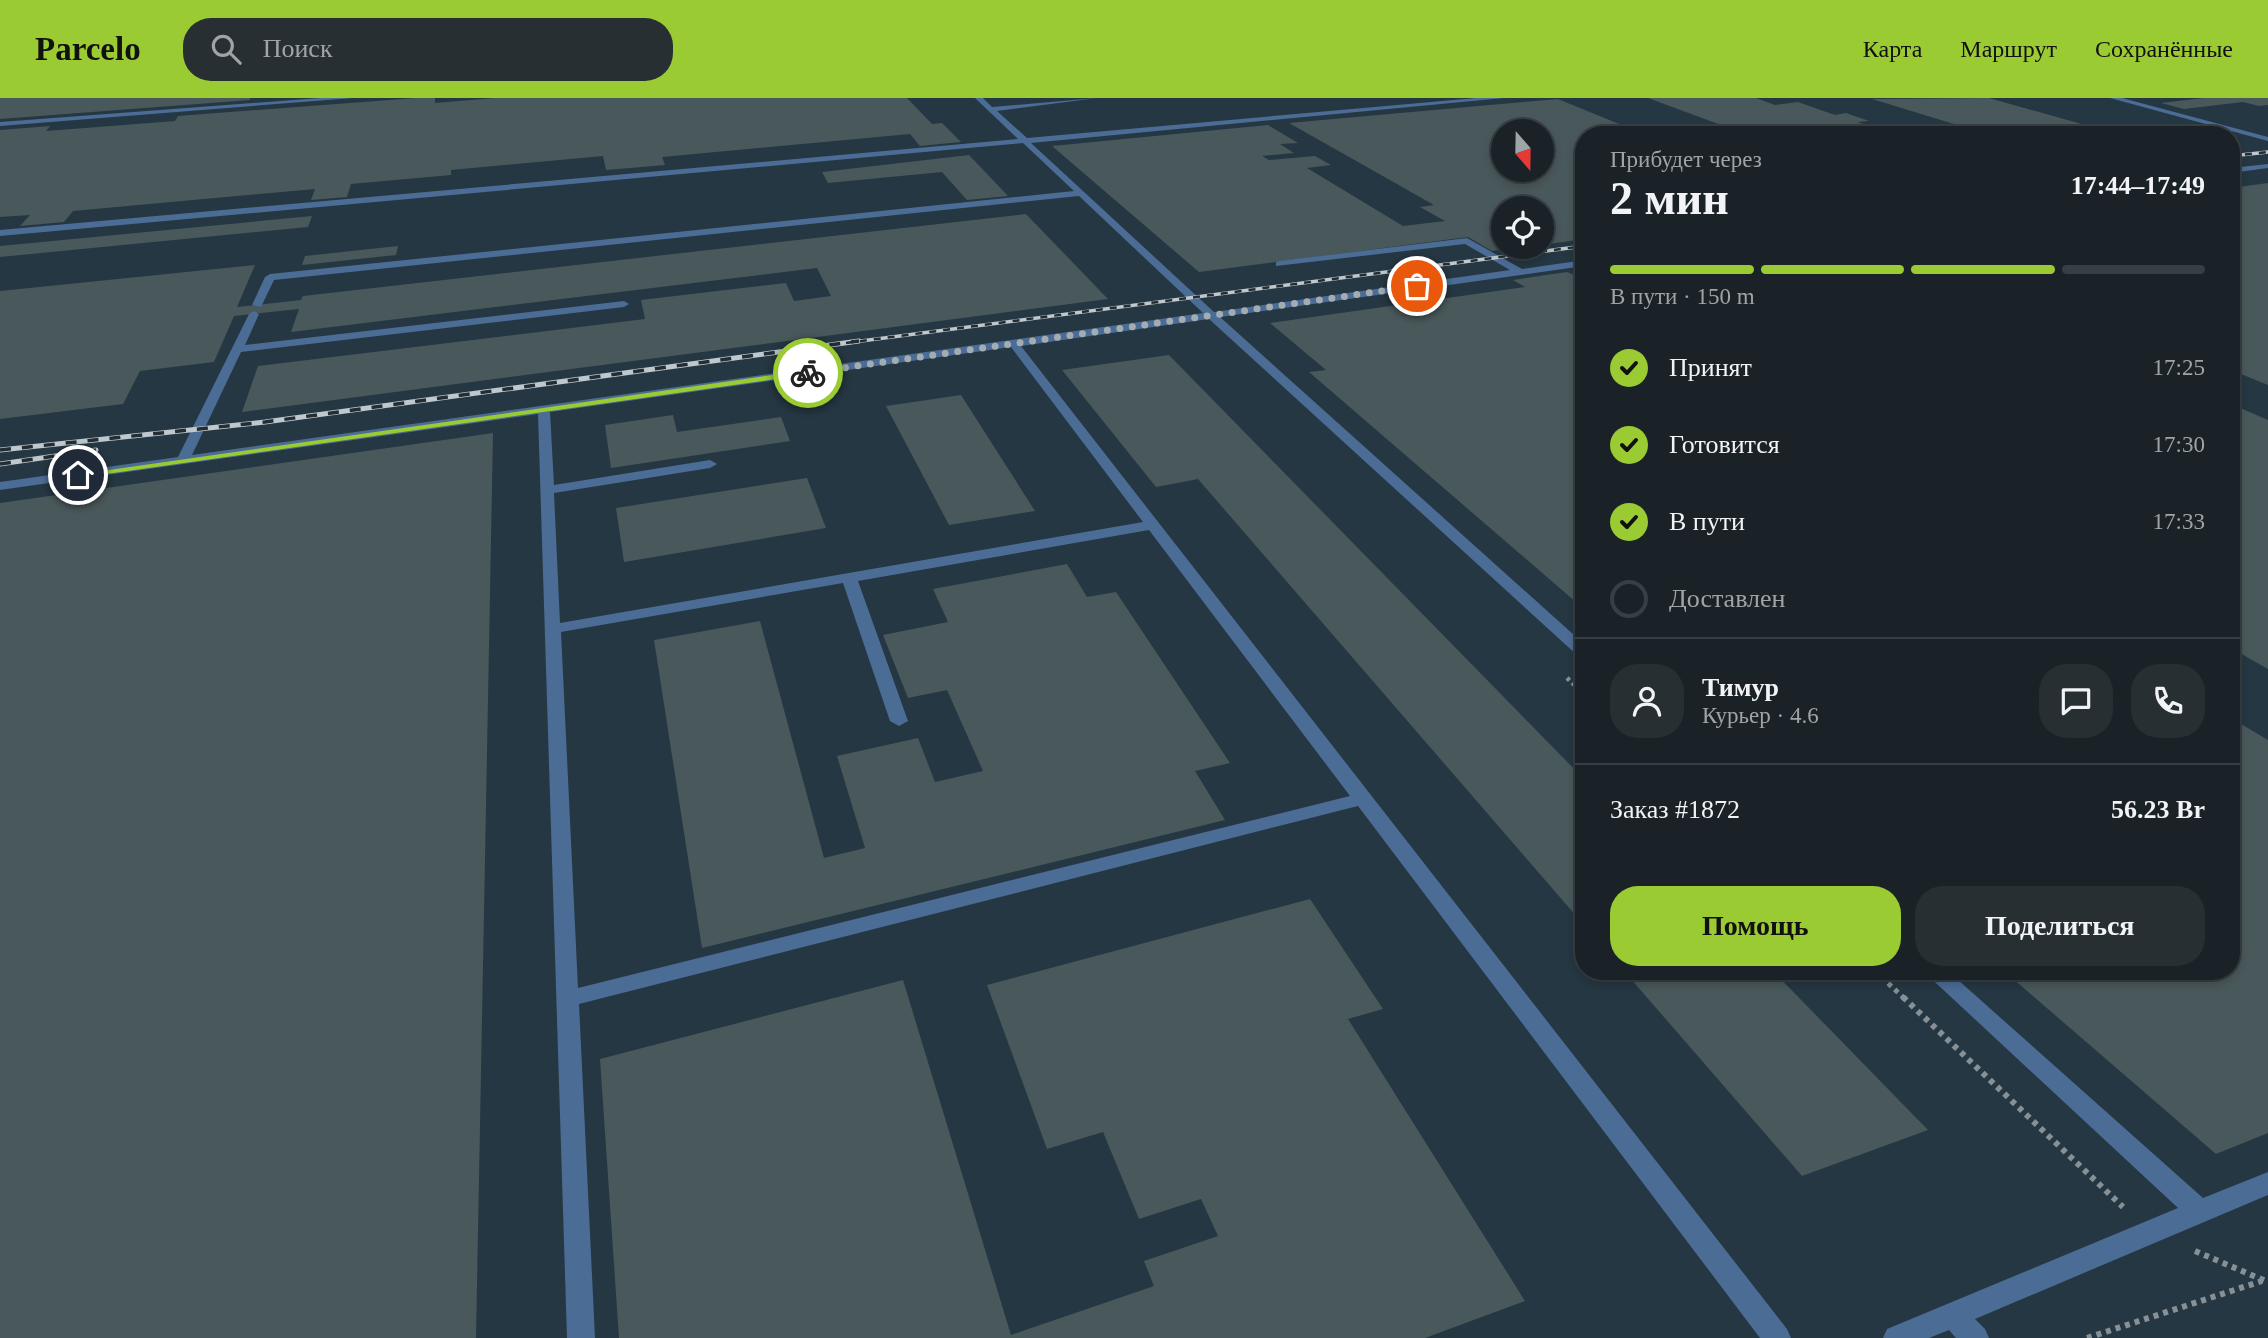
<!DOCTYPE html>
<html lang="ru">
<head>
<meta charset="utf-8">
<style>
  :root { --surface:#1a2227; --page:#272f33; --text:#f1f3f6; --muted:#9fa4a7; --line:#383f44; --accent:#9bcb33 }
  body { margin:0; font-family:"Times New Roman",serif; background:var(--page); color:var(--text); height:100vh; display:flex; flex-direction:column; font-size:26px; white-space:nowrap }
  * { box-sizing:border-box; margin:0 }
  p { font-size:23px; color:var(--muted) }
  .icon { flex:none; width:38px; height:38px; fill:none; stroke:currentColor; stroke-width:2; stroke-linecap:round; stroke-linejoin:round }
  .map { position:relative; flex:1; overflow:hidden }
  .sheet { position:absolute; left:1575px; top:28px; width:665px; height:854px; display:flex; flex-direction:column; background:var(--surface); border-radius:28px; box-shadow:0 4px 10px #0003,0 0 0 2px var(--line) }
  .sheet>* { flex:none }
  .needle { width:46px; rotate:160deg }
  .buttons { position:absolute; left:1491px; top:21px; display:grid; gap:14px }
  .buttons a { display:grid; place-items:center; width:63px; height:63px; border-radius:50%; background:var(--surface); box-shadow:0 4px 10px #0003,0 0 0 2px var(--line); font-size:35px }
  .pin { position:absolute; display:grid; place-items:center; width:60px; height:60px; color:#fff; margin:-30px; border:4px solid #fff; border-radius:50%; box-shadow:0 2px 7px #0007 }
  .courier { position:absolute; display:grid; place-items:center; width:70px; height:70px; margin:-35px; border:5px solid #9bcb33; border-radius:50%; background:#fff; color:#222; box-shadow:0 2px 9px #0007 }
  .headline em { font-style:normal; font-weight:700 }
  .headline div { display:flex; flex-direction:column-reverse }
  .headline { display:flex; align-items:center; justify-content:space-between; height:119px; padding:0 35px }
  h1 { font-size:46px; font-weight:700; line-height:52px }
  .bar { display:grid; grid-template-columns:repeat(4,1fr); gap:10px 7px; align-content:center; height:84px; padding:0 35px }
  .bar i { height:9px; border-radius:5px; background:var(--line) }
  .bar .active { background:var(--accent) }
  .bar p { grid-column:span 4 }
  .line { display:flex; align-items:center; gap:18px; padding:0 35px; border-top:2px solid var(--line) }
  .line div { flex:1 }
  .round { display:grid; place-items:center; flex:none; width:74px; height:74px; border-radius:28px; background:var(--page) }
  ol { padding:0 35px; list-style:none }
  li { display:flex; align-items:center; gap:21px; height:77px }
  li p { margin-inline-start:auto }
  li .icon { padding:7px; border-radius:50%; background:var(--accent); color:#111; stroke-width:4 }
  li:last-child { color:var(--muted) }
  li i { width:38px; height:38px; border:4px solid var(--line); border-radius:50% }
  .button { display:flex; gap:14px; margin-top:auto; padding:14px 35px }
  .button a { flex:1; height:80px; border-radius:28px; background:var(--accent); color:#111; font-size:28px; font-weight:700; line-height:80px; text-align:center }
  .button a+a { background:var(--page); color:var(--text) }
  header { display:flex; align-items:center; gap:42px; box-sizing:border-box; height:98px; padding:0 35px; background:var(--accent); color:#111 }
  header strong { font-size:33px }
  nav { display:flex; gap:38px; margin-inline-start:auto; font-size:24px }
  .search { width:490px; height:63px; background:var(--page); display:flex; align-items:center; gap:18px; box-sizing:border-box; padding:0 24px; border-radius:28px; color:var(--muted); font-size:26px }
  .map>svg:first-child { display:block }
  .built { fill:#253742; fill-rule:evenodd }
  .building { fill:#49585b; fill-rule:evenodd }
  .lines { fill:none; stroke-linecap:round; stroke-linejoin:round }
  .path-far2 { stroke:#869095; stroke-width:4.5; stroke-dasharray:3.5 3.5; stroke-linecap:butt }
  .path-far1 { stroke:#869095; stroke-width:5; stroke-dasharray:4.5 4.5; stroke-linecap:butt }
  .path { stroke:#869095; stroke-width:6; stroke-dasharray:5 5; stroke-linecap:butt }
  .service { fill:#4b6c95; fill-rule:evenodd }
  .rail-far1-casing { stroke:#bfc8cd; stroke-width:3.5 }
  .rail-casing { stroke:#bfc8cd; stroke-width:5 }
  .rail-far1 { stroke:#222d34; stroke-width:2.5; stroke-dasharray:7; stroke-linecap:butt }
  .rail { stroke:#222d34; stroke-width:3.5; stroke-dasharray:11; stroke-linecap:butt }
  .route { fill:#9bcb33 }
  .done { stroke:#a3acb1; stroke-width:7; stroke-dasharray:0 12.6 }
</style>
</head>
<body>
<header>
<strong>Parcelo</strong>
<div class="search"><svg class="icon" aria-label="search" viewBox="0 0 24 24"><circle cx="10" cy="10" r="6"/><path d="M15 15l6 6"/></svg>Поиск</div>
<nav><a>Карта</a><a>Маршрут</a><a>Сохранённые</a></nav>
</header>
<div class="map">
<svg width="2268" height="1240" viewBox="0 0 2268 1240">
  <rect width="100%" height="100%" fill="#222d34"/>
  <path class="built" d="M0,0H2268V1240H0ZM1503,33H1542V72H1503ZM1584,37H2231V873H1584ZM1503,110H1542V149H1503Z"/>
  <g class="building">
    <polygon points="0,0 250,0 250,2 0,21"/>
    <polygon points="416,0 435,0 435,5 495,0 907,0 932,26 942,25 961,44 920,48 910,36 662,59 665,67 606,72 603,58 451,72 451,77 351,86 347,99 311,102 315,91 73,113 64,124 20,128 30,117 0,119 0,32 50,28 46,33 175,23 178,18"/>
    <polygon points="1648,0 1756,0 1775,7 1798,4 1835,17 1846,15 1869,23 1857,24 1894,36 1748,37"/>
    <polygon points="1989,0 2117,36 2116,37 1990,37 1872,1"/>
    <polygon points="2203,0 2268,0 2268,7 2259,8 2243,4 2184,11 2161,5"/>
    <path d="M1558,1L1646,37H1584V141L1542,147V110H1503V149L1514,150L1492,153L1468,139L1199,174L1052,48L1268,27L1298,45L1280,46L1294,55L1262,58L1269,62L1315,58L1331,67L1307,70L1403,128L1445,123L1420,109L1434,107L1289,25ZM1503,33H1542V72H1503Z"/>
    <polygon points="969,57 1008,98 967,102 942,74 828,85 822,74"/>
    <polygon points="2268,85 2268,287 2231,272 2231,90"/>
    <polygon points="1026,116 1108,201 242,314 258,268 645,221 641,202 786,185 794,203 831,198 817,170 291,234 299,211 234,218 214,264 140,273 123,306 0,321 0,193 255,167 237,209 301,202 303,198"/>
    <polygon points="312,118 308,129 0,159 0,148"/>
    <polygon points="398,148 396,157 302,167 305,158"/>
    <polygon points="1567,174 1584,181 1584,511 1309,274 1326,272 1270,225 1525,189 1513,182"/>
    <polygon points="1169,257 1584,681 1584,827 1198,381 1156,389 1062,272"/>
    <polygon points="961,297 1035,413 949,427 886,308"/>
    <polygon points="2231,306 2268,322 2268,571 2231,550"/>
    <polygon points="673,317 677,334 781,319 790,343 611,370 605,327"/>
    <polygon points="493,335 476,1240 0,1240 0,405"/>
    <polygon points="807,380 826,430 624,464 616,410"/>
    <polygon points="1067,466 1087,499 1116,494 1230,665 1195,673 1225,722 702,850 654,542 760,523 824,760 865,750 837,658 918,640 935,684 983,673 947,592 908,600 883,537 948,524 933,491"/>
    <polygon points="2231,620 2268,642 2268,1035 2216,1056 2004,873 2231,873"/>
    <polygon points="1310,801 1383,911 1348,921 1525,1203 1425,1240 619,1240 600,961 903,882 1011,1237 1154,1188 1144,1163 1218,1138 1201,1101 1139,1121 1103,1034 1047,1051 987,887"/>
    <polygon points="1624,873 1773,873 1928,1032 1802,1078"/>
  </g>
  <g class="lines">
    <polyline class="path-far2" points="1567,580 1584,596"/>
    <polyline class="path-far1" points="1875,873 1905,901"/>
    <g class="path">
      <polyline points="1903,899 2123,1109"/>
      <polyline points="2195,1153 2268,1184"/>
      <polyline points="2087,1240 2262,1183"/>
    </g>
    <g class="service">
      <polygon points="320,0 353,0 0,28 0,24"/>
      <path d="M975,0H983L992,9L1097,0L997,13L1027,40L1476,0H1504L1031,45L1214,214L1510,172L1465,146L1276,168V164L1279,163L1467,140L1522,171L1584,162V168L1220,219L1584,546V560L1578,558L1209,221L1021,248L1787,1231L1791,1240H1760L1358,708L579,906L595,1240H567L538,316L0,392V384L178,359L249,216L254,213L259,216L245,247L624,203L629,206L624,209L241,254L192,357L1203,215L1079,98L274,182L261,209L252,207L265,179L270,176L1074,93L1023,45L0,138V132L1018,41ZM1011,249L1143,424L560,525L554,395L710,370L717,366L710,362L554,387L550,314ZM1149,432L1350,698L578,890L561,534L843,485L890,623L899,628L908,623L858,483Z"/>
      <polygon points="2110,0 2122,0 2268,39 2268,43"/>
      <polygon points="2268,66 2268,70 2231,75 2231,70"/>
      <polygon points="1923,873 1948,873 2203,1100 2268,1074 2268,1097 1975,1221 1985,1231 1989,1240 1956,1240 1949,1232 1929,1240 1883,1240 1887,1231 2178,1110"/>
    </g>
    <g class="rail-far1-casing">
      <g id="rail-far1">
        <polyline points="2231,58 2268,54"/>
        <polyline points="846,245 1584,148"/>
      </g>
    </g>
    <g class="rail-casing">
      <g id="rail">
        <polyline points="0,352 265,324 859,243"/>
        <polyline points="0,366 96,352"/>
      </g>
    </g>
    <use href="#rail-far1" class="rail-far1"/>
    <use href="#rail" class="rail"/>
  </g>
  <polygon class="route" points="808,272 811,276 78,380 74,377"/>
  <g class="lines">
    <polyline class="done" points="808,275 1417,188"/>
  </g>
</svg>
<div class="buttons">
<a><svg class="needle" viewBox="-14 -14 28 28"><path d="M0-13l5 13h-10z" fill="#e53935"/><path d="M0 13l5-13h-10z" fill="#9fa4a7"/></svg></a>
<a><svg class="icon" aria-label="locate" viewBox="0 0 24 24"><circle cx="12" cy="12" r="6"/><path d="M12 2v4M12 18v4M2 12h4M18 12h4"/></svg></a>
</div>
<div class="pin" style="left:1417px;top:188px;background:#ea580c"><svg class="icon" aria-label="bag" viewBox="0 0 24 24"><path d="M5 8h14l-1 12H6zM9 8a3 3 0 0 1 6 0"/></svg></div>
<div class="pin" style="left:78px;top:377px;background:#1f2937"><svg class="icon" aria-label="home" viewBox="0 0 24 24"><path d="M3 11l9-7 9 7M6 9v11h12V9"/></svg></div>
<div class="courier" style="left:808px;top:275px"><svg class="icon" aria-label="bike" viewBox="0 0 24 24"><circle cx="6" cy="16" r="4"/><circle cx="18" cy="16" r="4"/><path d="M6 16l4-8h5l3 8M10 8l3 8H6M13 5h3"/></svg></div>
<section class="sheet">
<div class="headline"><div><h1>2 мин</h1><p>Прибудет через</p></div><em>17:44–17:49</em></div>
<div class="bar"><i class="active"></i><i class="active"></i><i class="active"></i><i></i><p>В пути · 150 m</p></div>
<ol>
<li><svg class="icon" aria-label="check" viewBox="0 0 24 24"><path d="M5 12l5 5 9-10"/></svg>Принят<p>17:25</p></li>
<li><svg class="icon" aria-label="check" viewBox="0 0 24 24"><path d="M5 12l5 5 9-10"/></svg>Готовится<p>17:30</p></li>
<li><svg class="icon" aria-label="check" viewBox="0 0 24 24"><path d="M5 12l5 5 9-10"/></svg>В пути<p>17:33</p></li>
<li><i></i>Доставлен</li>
</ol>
<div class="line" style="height:126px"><a class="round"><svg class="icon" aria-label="person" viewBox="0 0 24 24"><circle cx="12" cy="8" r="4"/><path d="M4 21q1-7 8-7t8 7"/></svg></a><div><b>Тимур</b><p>Курьер · 4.6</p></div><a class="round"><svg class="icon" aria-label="chat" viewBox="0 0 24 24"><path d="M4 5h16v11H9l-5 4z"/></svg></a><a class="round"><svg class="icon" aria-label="phone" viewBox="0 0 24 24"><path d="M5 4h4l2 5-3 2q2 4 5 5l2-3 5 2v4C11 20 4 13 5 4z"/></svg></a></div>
<div class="line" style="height:91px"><div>Заказ #1872</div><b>56.23 Br</b></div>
<div class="button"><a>Помощь</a><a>Поделиться</a></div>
</section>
</div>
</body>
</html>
